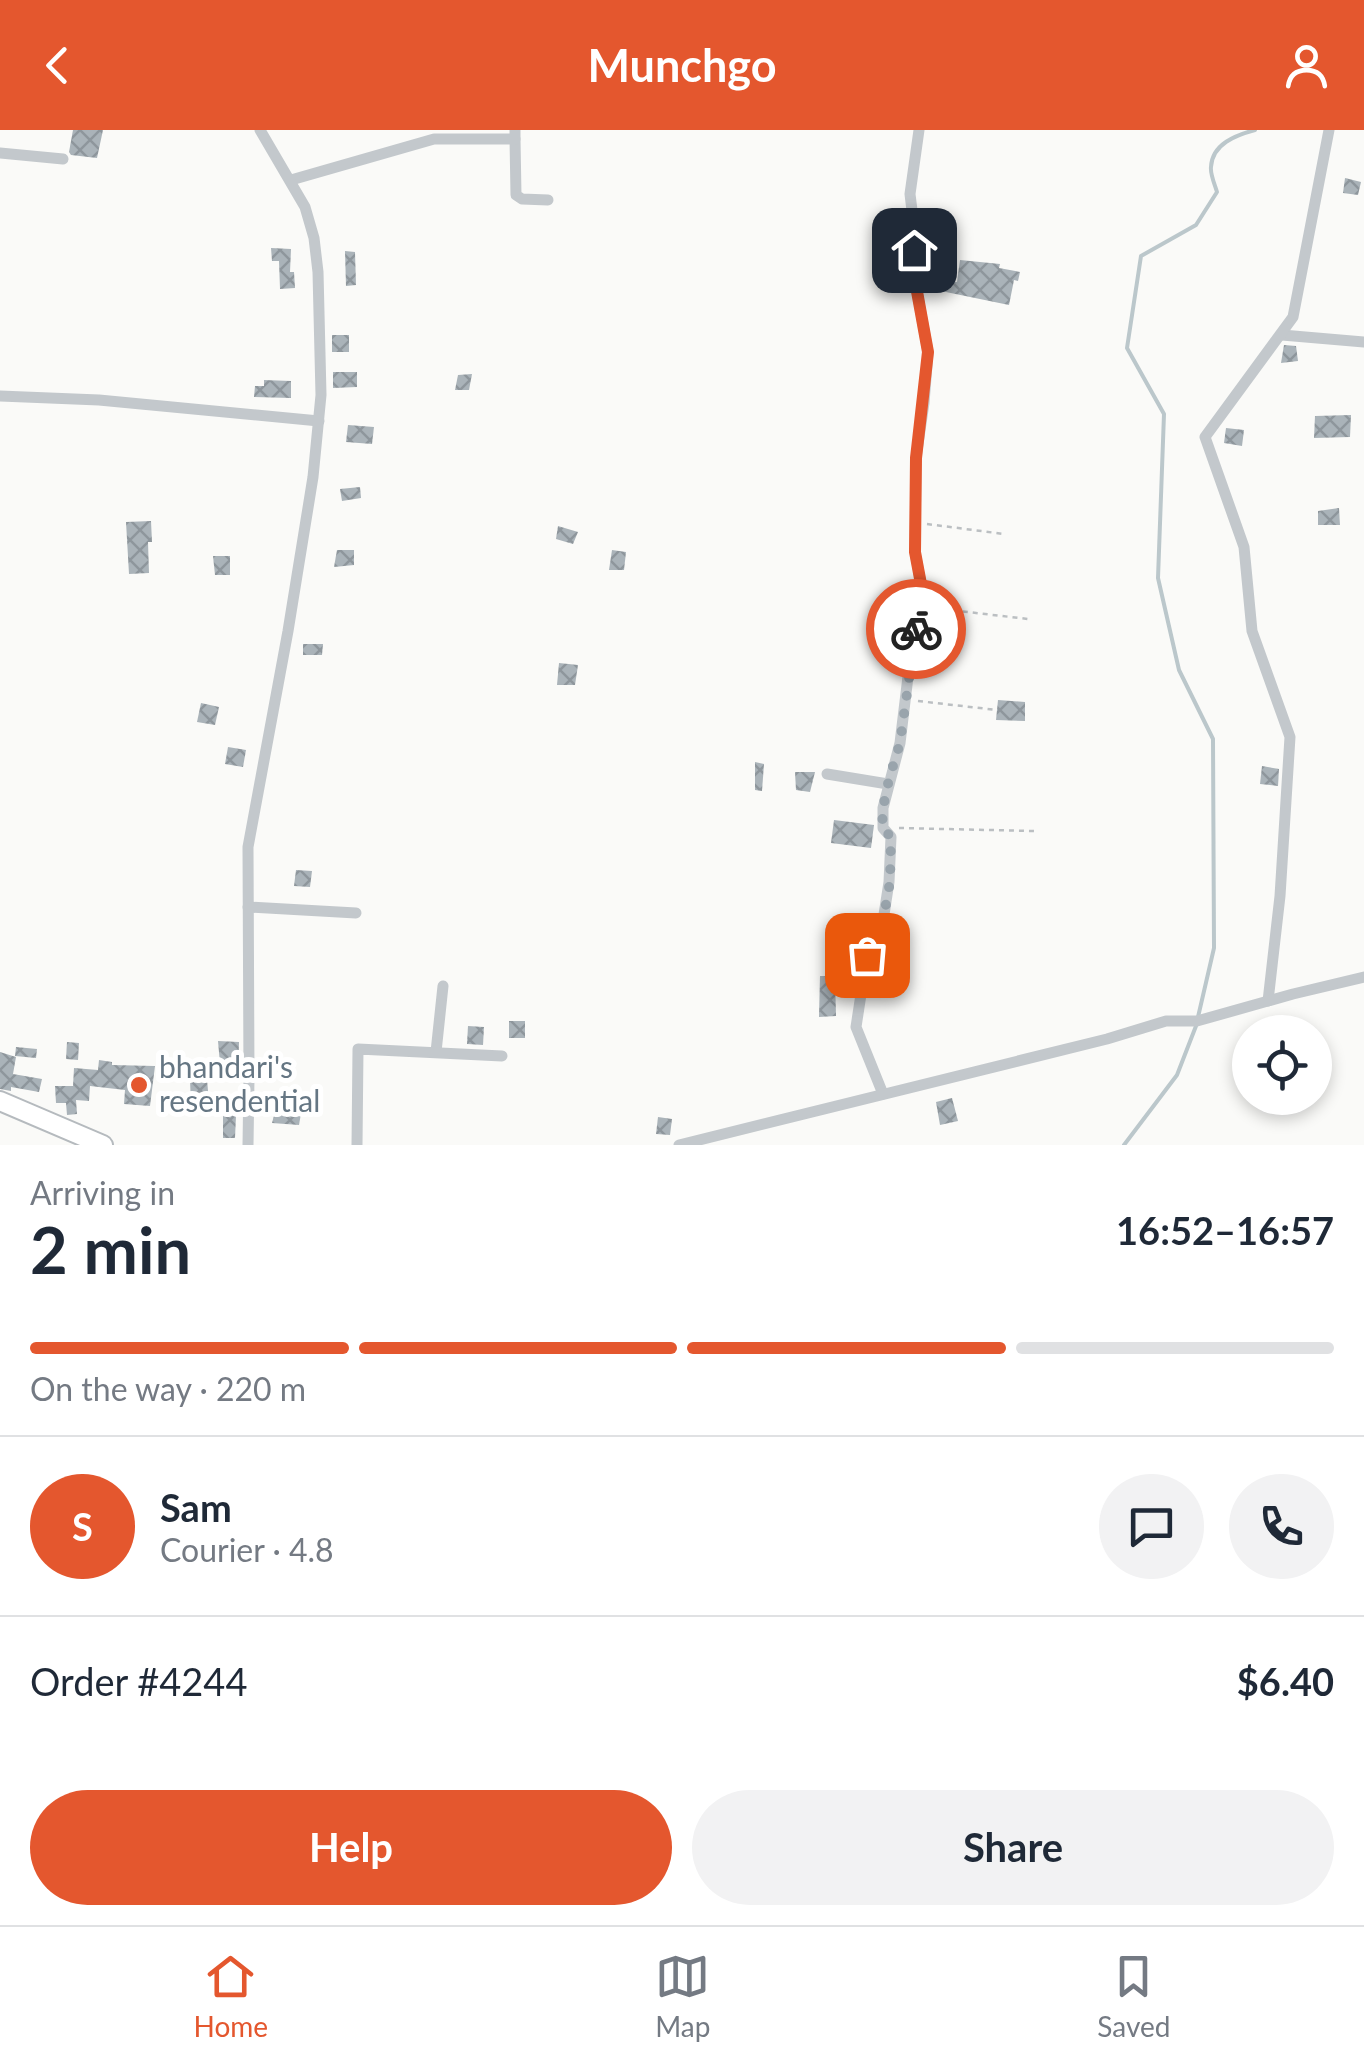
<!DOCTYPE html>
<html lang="en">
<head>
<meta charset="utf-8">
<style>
  :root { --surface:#fff; --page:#f2f2f3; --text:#1f2937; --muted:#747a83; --line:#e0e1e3; --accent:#e4572e }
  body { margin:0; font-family:Lato,sans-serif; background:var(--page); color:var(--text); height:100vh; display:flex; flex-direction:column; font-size:38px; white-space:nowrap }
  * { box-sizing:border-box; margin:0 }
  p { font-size:32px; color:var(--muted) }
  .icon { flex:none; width:55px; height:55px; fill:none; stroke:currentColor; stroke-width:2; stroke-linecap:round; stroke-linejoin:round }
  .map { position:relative; height:1015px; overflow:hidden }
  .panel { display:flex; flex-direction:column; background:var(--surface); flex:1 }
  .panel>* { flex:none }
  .fabs { position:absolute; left:1232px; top:885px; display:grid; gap:20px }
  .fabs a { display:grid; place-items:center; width:100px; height:100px; border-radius:50%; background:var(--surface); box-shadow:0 5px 15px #0003; font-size:50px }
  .pin { position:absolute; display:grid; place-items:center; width:85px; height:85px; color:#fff; margin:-42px; border-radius:20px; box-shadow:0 5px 15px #0006 }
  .courier { position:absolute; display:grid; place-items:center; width:100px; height:100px; margin:-50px; border:8px solid #e4572e; border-radius:50%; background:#fff; color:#222; box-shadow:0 2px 12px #0007 }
  .summary em { font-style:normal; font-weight:700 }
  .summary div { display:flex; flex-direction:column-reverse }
  .summary { display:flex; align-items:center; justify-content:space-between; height:170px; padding:0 30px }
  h1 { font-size:65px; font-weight:700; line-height:75px }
  .bar { display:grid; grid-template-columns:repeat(4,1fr); gap:15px 10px; align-content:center; height:120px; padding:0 30px }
  .bar i { height:12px; border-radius:8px; background:var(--line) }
  .bar .selected { background:var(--accent) }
  .bar p { grid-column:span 4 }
  .line { display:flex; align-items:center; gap:25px; padding:0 30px; border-top:2px solid var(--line) }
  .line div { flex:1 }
  .round { display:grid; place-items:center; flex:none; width:105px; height:105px; border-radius:52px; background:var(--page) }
  .button { display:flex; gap:20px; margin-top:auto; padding:20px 30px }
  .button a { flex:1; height:115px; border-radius:60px; background:var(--accent); color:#fff; font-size:40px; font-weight:700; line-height:115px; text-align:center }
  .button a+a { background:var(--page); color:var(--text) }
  header { display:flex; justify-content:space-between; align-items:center; height:130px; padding:0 30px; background:var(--accent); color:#fff; font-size:45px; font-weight:700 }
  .menu { display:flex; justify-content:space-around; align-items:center; height:140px; border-top:2px solid var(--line); background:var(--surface); font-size:28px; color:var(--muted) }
  .menu a { display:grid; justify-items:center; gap:5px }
  .menu .selected { color:var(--accent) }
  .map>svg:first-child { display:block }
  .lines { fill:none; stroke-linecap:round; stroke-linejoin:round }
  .stream { stroke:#bbc7cb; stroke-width:4 }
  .building { fill:url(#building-cross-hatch) }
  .primary-casing { stroke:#b5babe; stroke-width:22 }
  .path { stroke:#bbbfc2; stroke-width:2.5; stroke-dasharray:5 5; stroke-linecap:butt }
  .street { stroke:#c3c8cc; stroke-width:11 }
  .primary { stroke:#fff; stroke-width:18 }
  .done { stroke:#99a4ac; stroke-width:10; stroke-dasharray:0 18 }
  .route { stroke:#e4572e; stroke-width:12 }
  .poi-dot { fill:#e4572e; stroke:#fff; stroke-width:4 }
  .labels { text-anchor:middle; stroke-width:10; stroke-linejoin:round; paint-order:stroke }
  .poi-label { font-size:30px; fill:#657683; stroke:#fff; text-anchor:start }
</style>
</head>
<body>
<header><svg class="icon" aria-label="back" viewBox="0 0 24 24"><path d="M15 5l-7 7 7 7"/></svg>Munchgo<svg class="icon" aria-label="person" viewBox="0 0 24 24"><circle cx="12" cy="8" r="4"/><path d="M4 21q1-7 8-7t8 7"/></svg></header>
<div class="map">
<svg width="1364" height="1015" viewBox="0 0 1364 1015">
  <defs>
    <pattern id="building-cross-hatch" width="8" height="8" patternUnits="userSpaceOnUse" patternTransform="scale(2.5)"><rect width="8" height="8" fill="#aab3b9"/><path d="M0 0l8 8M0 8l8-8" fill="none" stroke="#8e969c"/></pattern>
  </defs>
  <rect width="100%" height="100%" fill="#fafaf8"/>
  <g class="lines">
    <g class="stream">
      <path d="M1198,887L1214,818L1213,609L1179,540L1158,448L1164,284L1127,218L1141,126L1196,95L1217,62C1215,55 1210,44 1211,37C1212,14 1236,5 1255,0"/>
      <polyline points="1124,1015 1177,945 1196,896"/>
    </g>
  </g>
  <g class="building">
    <polygon points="73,0 103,0 97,28 71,25 69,22"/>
    <polygon points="1345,48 1361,52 1358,65 1343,63"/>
    <polygon points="271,118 291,119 290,142 294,142 295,158 280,159 279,131 272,131"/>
    <polygon points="345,121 355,122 356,155 346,156"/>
    <polygon points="960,130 1000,134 999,138 1020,142 1018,151 1014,150 1009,175 941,161 943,150 957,152"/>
    <rect x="332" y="205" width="17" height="17"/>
    <polygon points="1284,215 1296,216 1298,231 1281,233"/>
    <polygon points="333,242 357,242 357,257 333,258"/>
    <polygon points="472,244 469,260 455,260 458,245"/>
    <polygon points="264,250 291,251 291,268 254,267 255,256 264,256"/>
    <polygon points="1351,285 1350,307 1314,308 1315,286"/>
    <polygon points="348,295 374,297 372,314 346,312"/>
    <polygon points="1226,298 1244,300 1242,316 1224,313"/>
    <polygon points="360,357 361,368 342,371 340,359"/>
    <polygon points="1339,378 1340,395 1318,395 1318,381"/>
    <polygon points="151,391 152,412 148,412 149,443 129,444 126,392"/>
    <polygon points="558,396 578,402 573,414 556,409"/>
    <polygon points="337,420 354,420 354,435 334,437"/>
    <polygon points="612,420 626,422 624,440 609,440"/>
    <polygon points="213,426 230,426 230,445 215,445"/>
    <polygon points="888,492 902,495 899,509 880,505"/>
    <polygon points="303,514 323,514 322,525 303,525"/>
    <polygon points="559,533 578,535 575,555 557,555"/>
    <polygon points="998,570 1025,572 1025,591 996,590"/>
    <polygon points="201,573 219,577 215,595 197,592"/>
    <polygon points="228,617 246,620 243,637 225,634"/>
    <polygon points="755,632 764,634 762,661 755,660"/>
    <polygon points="1262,636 1279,639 1278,656 1260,654"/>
    <polygon points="795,642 815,642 810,662 796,660"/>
    <polygon points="834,690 874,695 871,718 831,713"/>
    <polygon points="296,740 312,741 310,757 294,756"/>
    <polygon points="820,846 835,846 836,886 819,887"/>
    <rect x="509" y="891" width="16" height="17"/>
    <polygon points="468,896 484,897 483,915 467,914"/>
    <polygon points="218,911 239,912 238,945 221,945"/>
    <polygon points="67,912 79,913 78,930 66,929"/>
    <polygon points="16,917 37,919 36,928 15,926"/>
    <polygon points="0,922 16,927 13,944 42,949 39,962 11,957 11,961 0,959"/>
    <polygon points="99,930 112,932 112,935 155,936 150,976 124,974 125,960 90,956 89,971 76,970 77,984 67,985 66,973 56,973 55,956 73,956 74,938 98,940"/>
    <polygon points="207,949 209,973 191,975 190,950"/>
    <polygon points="219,967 239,968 239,986 236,986 235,1008 223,1008 223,985 218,985"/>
    <polygon points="952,968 958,991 940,995 936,972"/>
    <polygon points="278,971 303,972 299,995 272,993"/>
    <polygon points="658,987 672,989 670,1005 656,1004"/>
  </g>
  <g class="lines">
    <g class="primary-casing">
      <polyline id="primary" points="0,971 103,1015"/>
    </g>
    <g class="path">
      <polyline points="927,394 1004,404"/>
      <polyline points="933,478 1028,489"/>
      <polyline points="918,571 997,580"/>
      <polyline points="899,698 1034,701"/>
    </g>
    <g class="street">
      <polyline points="515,9 516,65 522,69 548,70"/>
      <polyline points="0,23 63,29"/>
      <polyline points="291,50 434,9 515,9 515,0"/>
      <polyline points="1282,205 1364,212"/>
      <polyline points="0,266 99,270 319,291"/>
      <polyline points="827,644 888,654"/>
      <polyline points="248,777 356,783"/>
      <polyline points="1268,871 1280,766 1290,607 1252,501 1244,417 1205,307 1293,187 1329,0"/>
      <polyline points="436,922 443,856"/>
      <polyline points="883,964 856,897 867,825 883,791 889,752 891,707 883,698 883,678 900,613 910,530 921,476 921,454 915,422 916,328 924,273 928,222 914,145 914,97 910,64 919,0"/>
      <polyline points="248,1015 249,948 248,717 288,501 313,347 321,265 318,142 314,108 305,77 260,0"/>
      <polyline points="357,1015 358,919 502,926"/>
      <polyline points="679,1015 1107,909 1166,891 1197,891 1293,864 1364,847"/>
    </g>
    <use href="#primary" class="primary"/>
  </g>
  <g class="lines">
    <polyline class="done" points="867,825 883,791 890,752 891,707 882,698 883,678 889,649 900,613 916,499"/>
    <polyline class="route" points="914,120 914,145 928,222 916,328 915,422 921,454 922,476 916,499"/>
  </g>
  <circle class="poi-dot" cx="139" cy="955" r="10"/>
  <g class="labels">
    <g class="poi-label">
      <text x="159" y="948">bhandari's<tspan x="159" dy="34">resendential</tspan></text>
    </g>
  </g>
</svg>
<div class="fabs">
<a><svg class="icon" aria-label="locate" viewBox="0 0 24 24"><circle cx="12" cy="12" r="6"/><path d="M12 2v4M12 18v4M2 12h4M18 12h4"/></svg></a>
</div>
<div class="pin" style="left:867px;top:825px;background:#ea580c"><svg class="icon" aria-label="bag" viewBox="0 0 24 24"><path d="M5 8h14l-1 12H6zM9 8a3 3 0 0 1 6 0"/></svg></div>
<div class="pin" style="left:914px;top:120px;background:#1f2937"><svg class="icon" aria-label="home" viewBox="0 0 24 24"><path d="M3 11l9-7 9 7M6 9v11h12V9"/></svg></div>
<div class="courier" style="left:916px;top:499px"><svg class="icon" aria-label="bike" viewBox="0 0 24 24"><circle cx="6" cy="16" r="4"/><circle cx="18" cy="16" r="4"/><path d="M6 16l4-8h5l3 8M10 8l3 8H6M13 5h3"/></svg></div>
</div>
<section class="panel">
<div class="summary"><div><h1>2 min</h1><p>Arriving in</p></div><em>16:52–16:57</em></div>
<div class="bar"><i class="selected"></i><i class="selected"></i><i class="selected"></i><i></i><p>On the way · 220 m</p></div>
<div class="line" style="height:180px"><b class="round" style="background:var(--accent);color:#fff">S</b><div><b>Sam</b><p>Courier · 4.8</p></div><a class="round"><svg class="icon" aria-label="chat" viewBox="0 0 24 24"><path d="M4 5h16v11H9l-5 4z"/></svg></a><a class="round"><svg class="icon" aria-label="phone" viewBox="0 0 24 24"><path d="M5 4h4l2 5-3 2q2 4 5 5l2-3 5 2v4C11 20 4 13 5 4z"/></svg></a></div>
<div class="line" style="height:130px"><div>Order #4244</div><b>$6.40</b></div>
<div class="button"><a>Help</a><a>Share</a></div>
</section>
<nav class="menu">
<a class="selected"><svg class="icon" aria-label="home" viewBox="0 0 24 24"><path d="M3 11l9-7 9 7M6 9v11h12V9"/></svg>Home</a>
<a><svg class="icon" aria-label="map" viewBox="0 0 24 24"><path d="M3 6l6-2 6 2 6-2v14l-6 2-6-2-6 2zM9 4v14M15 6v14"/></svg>Map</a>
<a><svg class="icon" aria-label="saved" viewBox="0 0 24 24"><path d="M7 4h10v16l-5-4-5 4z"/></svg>Saved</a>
</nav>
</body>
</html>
